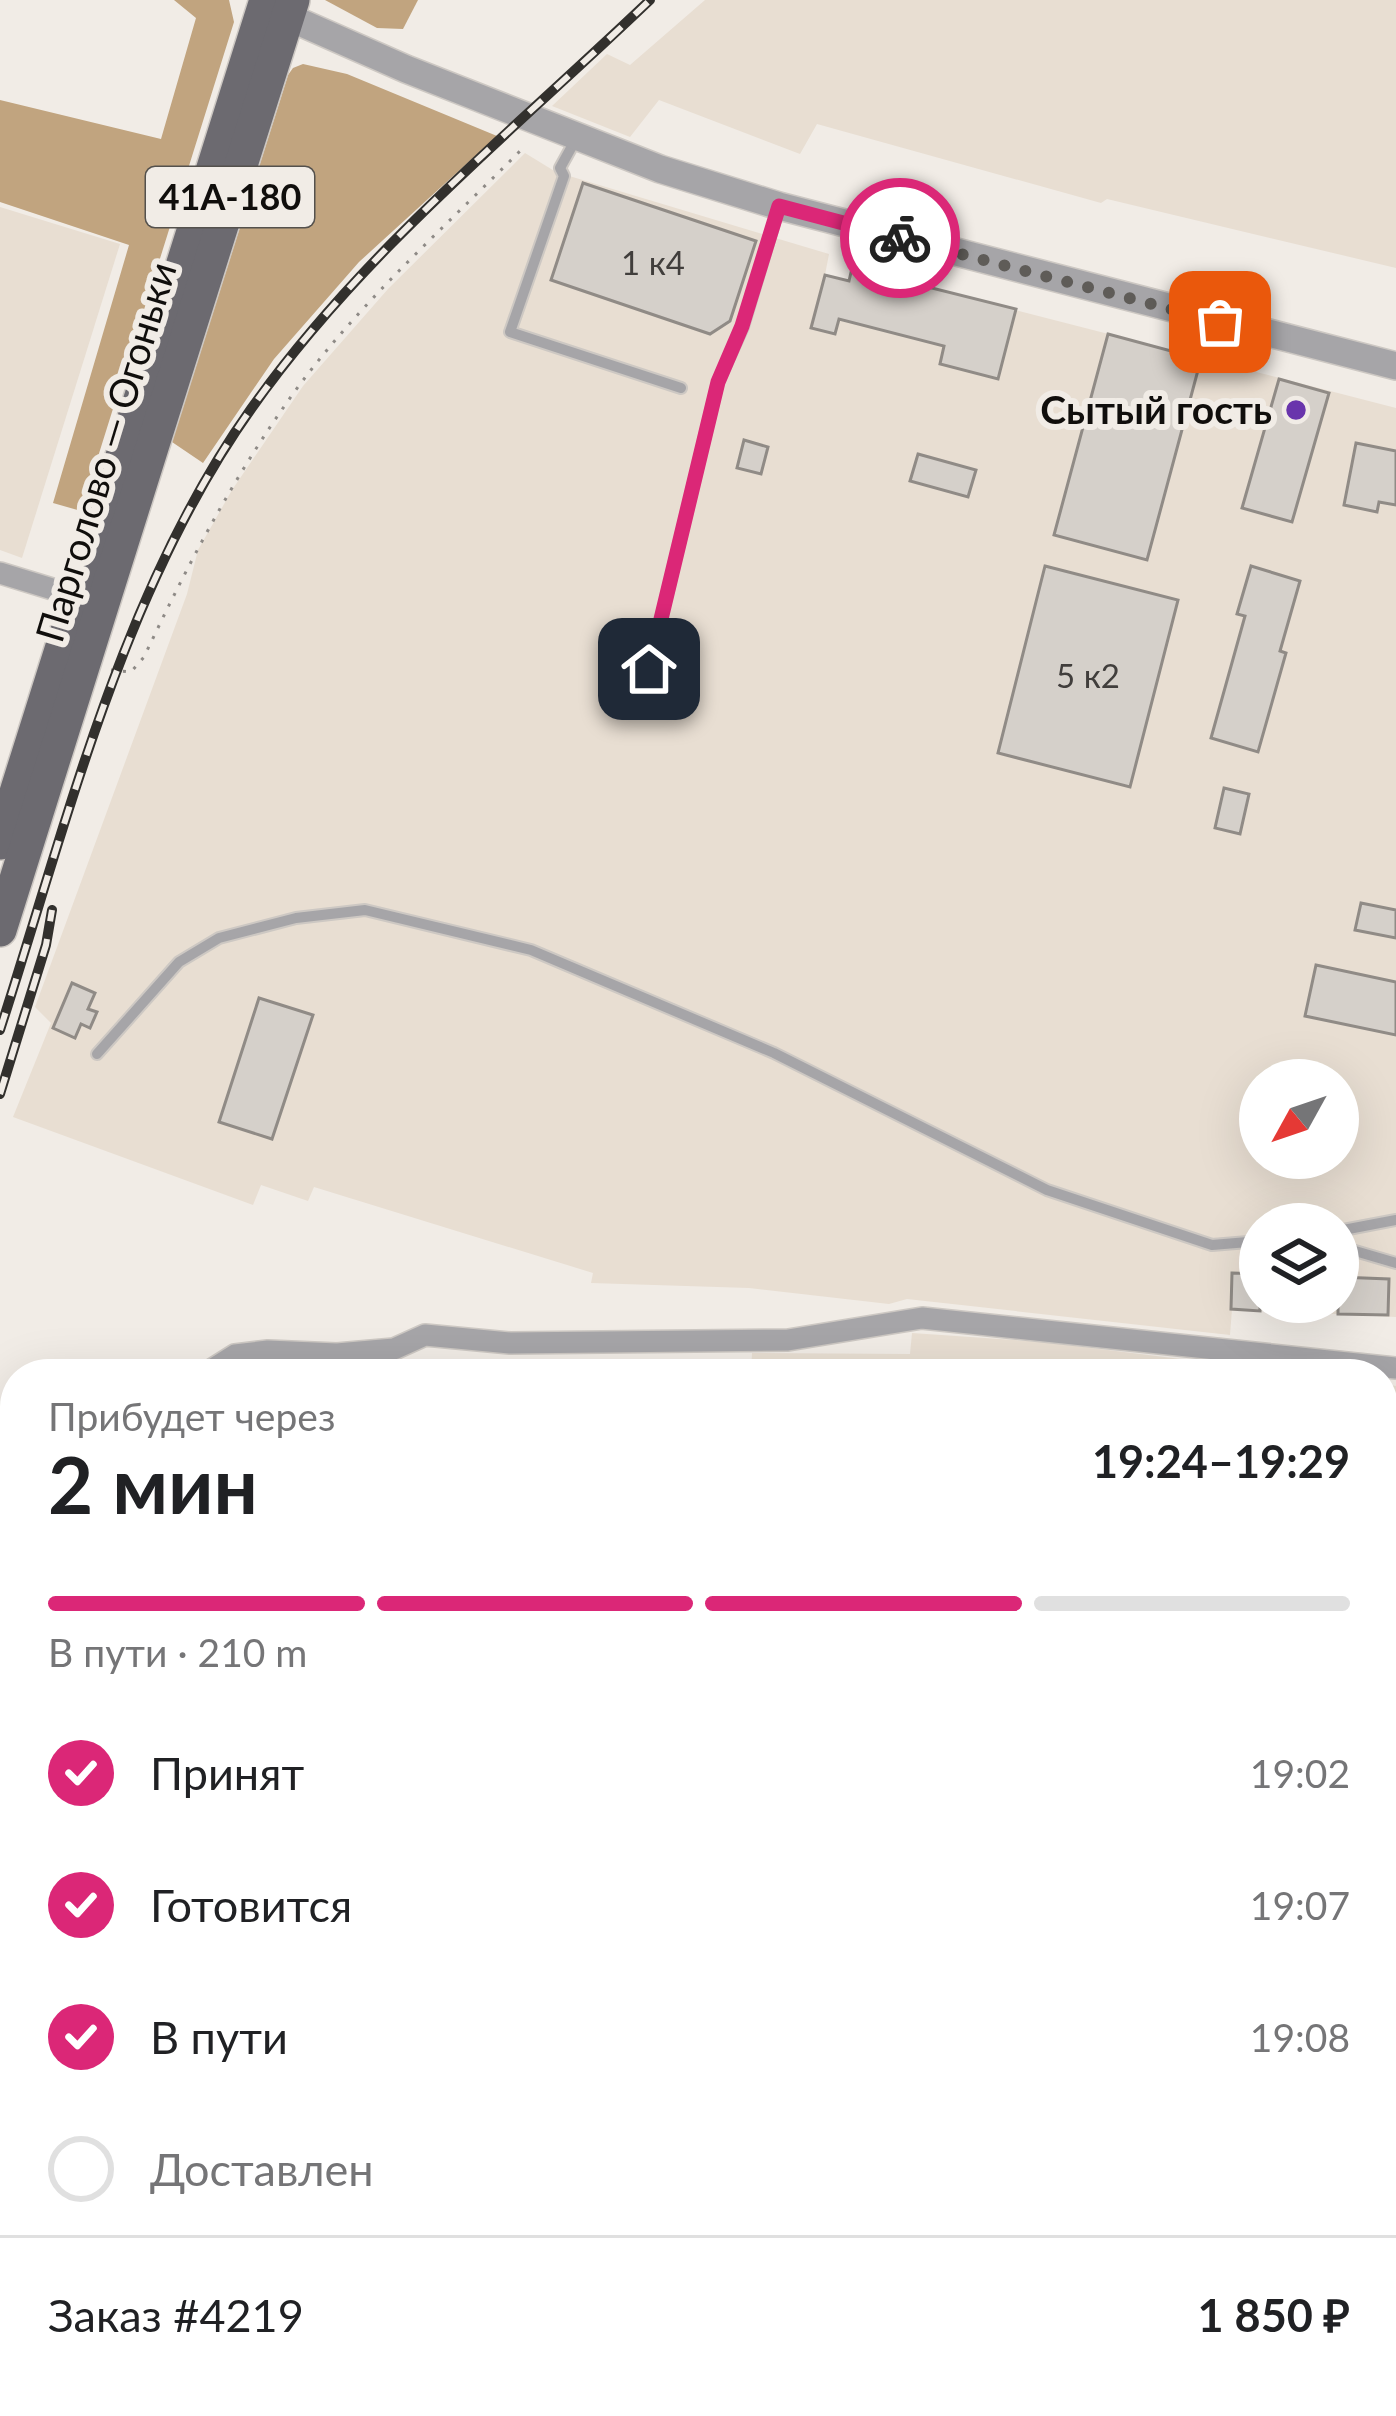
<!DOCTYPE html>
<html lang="ru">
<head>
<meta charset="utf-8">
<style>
  :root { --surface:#fff; --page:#f2f2f2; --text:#202124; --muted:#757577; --line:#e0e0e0; --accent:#db2777 }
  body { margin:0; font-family:Lato,sans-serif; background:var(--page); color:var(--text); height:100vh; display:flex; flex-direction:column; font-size:45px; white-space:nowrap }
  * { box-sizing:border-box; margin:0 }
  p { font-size:39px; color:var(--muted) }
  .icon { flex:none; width:66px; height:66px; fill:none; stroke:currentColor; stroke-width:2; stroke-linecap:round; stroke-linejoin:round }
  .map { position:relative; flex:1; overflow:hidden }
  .drawer { position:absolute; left:0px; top:1359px; width:1398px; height:1059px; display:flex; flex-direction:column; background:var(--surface); border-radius:48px 48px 0 0; box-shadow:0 12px 48px #0002 }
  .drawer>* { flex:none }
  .needle { width:78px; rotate:230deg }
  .tools { position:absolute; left:1239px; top:1059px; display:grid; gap:24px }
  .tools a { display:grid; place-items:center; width:120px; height:120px; border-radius:50%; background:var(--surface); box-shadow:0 12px 48px #0002; font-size:60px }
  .pin { position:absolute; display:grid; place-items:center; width:102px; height:102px; color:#fff; margin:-51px; border-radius:24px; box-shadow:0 6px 18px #0006 }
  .courier { position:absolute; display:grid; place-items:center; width:120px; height:120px; margin:-60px; border:9px solid #db2777; border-radius:50%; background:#fff; color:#222; box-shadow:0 3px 15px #0007 }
  .overview em { font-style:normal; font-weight:700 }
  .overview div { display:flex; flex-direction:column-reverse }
  .overview { display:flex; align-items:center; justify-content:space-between; height:204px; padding:0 48px }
  h1 { font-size:78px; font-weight:700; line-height:90px }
  .bar { display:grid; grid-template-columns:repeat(4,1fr); gap:18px 12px; align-content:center; height:144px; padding:0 48px }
  .bar i { height:15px; border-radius:9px; background:var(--line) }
  .bar .current { background:var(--accent) }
  .bar p { grid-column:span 4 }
  .line { display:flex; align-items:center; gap:30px; padding:0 48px; border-top:3px solid var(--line) }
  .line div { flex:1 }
  ol { padding:0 48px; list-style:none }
  li { display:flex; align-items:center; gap:36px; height:132px }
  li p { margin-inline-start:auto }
  li .icon { padding:12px; border-radius:50%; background:var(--accent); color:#fff; stroke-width:4 }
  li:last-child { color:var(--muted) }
  li i { width:66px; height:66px; border:6px solid var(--line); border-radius:50% }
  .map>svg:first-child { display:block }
  .built { fill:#e8ded2; fill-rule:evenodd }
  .forest { fill:#c1a47f }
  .building { fill:#d5d0ca; stroke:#908b86; stroke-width:3 }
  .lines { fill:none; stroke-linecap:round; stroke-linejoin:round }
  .service-casing { stroke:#cdc8c3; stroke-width:14 }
  .minor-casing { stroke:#cdc8c3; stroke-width:24 }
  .tertiary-casing { stroke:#cdc8c3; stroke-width:30 }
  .primary-casing { stroke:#cdc8c3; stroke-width:36 }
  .path { stroke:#8e8a86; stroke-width:3; stroke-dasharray:3 9; stroke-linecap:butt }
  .service { stroke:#a6a5a8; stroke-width:10 }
  .minor { stroke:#a6a5a8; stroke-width:21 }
  .tertiary { stroke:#a6a5a8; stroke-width:27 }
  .primary { stroke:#6c6a70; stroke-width:33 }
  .rail-casing { stroke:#32302d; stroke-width:10 }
  .rail { stroke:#f1ece6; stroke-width:6; stroke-dasharray:18; stroke-linecap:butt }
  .done { stroke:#5f5c58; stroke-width:12; stroke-dasharray:0 21.6 }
  .route { stroke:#db2777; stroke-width:15 }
  .poi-dot { fill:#6935ac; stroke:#f1ece6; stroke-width:4.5 }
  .labels { text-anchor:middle; stroke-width:12; stroke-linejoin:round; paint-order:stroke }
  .number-label { font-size:33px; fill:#413e3c }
  .shield { fill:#f1ece6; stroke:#54514d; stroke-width:3 }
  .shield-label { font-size:36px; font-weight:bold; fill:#100e0c }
  .poi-label { font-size:39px; font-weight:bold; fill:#100e0c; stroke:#f1ece6; text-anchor:end }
  .street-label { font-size:39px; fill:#100e0c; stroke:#f1ece6 }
</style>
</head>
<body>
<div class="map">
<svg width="1396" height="2416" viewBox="0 0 1396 2416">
  <rect width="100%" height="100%" fill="#f1ece6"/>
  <g class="built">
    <polygon points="705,0 1396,0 1396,268 1107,199 1101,203 817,124 800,154 659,100 630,137 552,106 607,54 630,65"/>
    <path d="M525,153L556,172L829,254L825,275L848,281L852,268L1396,408V1317L1232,1309L1230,1335L907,1299L889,1304L749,1288L591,1283L593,1273L314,1187L308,1201L261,1185L253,1205L13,1117L51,1023L35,1007L187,594L198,550L232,490L303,386L388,289ZM1260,1080H1338V1158H1260ZM1260,1224H1338V1302H1260Z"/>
    <polygon points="0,207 120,244 22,558 0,550"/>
    <polygon points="912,1333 1043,1342 1302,1374 751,1374 752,1353 910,1354"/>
    <polygon points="1383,1384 1396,1386 1396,1882 1383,1879"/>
  </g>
  <g class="forest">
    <polygon points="174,0 229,0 234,22 81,511 53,503 129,245 0,202 0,100 161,139 196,18"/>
    <polygon points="325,0 418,0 403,29 377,28"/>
    <polygon points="303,64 347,74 497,136 359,262 274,359 203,463 172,442 288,75 293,68"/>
  </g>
  <g class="building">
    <polygon points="583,183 756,241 730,321 710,334 551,280"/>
    <polygon points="852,268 1016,309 998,379 940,364 944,346 839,319 835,334 811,328 825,275 849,281"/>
    <polygon points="1108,334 1201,359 1147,560 1054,535"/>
    <polygon points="1279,379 1329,393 1292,522 1242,508"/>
    <polygon points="744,440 768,447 761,474 737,468"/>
    <polygon points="1356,443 1396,451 1396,505 1379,502 1377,512 1344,505"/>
    <polygon points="918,454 976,470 968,497 910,481"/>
    <polygon points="1045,566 1178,600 1130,787 998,753"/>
    <polygon points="1251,566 1300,581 1280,651 1286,653 1258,752 1211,738 1245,616 1237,614"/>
    <polygon points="1224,788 1249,794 1240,834 1215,828"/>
    <polygon points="1361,903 1396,910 1396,938 1355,930"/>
    <polygon points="1316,965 1396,982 1396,1035 1305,1016"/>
    <polygon points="72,983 95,993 88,1009 97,1012 90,1028 81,1024 75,1038 53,1028"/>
    <polygon points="259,998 313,1015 272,1139 219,1122"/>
    <polygon points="1232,1273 1260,1274 1260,1311 1231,1309"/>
    <polygon points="1338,1277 1389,1279 1388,1315 1338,1314"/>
    <polygon points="0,2039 15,2044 3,2093 0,2092"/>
  </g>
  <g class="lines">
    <g class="service-casing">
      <g id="service">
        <polyline points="576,139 560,168 564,176 510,332 681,388"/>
        <polyline points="649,669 718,382 743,327 778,210"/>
        <polyline points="97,1054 179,962 219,938 296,918 365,910 531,950 774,1053 1047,1190 1212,1245 1260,1241"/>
        <polyline points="1338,1231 1396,1220"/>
        <polyline points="1338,1246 1396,1263"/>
        <polyline points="0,1701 15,1705"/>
        <polyline points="1383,1891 1396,1894"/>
        <polyline points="0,2123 15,2128"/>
        <polyline points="862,2403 902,2416"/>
      </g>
    </g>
    <g class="minor-casing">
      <g id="minor">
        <polyline points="0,573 85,599"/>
        <polyline points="205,1374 235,1355 268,1351 337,1354 394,1349 425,1335 510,1343 788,1340 922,1318 1396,1368"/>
        <polyline points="0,1501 15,1492"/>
      </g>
    </g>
    <g class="tertiary-casing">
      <polyline id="tertiary" points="270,9 406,69 660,169 779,206 1396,366"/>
    </g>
    <g class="primary-casing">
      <g id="primary">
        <polyline points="0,843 266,0"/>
        <polyline points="0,930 293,0"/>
      </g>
    </g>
    <path class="path" d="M111,670L131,672L144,657C189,562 236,472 298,387C363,299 448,224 525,146"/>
    <use href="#service" class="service"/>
    <use href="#minor" class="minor"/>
    <use href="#tertiary" class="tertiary"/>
    <use href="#primary" class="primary"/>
    <g class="rail-casing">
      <g id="rail">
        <path d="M0,1030C67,822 123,589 251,409C361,253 513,131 650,0"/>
        <polyline points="0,1094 46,945 52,910"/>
      </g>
    </g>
    <use href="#rail" class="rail"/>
  </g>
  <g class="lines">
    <polyline class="done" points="900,238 1220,322"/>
    <polyline class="route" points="649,669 718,382 742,326 779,206 900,238"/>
  </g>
  <circle class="poi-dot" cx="1296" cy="410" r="12"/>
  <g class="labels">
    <g class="number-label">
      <text x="653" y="275">1 к4</text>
      <text x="1088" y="688">5 к2</text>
    </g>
    <rect class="shield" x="146" y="167" width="168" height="60" rx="9"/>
    <g class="shield-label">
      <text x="230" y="210">41А-180</text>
    </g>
    <g class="poi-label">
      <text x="1272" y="424">Сытый гость</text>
    </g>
    <g class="street-label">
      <text transform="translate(106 452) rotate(-73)" y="14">Парголово — Огоньки</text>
    </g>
  </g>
</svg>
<div class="tools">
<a><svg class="needle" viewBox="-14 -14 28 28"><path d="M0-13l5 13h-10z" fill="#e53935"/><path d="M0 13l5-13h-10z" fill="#757577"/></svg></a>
<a><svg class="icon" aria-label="layers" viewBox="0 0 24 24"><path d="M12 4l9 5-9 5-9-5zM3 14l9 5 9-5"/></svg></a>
</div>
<div class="pin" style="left:1220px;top:322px;background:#ea580c"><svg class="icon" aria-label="bag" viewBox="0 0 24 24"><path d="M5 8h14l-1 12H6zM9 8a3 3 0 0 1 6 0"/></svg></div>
<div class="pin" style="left:649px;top:669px;background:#1f2937"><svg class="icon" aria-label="home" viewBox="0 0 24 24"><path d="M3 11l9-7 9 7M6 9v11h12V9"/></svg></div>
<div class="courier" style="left:900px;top:238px"><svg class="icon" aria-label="bike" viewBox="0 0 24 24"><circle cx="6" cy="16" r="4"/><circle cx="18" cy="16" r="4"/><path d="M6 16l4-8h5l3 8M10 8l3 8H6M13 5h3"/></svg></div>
<section class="drawer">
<div class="overview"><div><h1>2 мин</h1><p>Прибудет через</p></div><em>19:24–19:29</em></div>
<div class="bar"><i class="current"></i><i class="current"></i><i class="current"></i><i></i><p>В пути · 210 m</p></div>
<ol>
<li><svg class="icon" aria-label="check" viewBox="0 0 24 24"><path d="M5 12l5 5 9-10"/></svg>Принят<p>19:02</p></li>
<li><svg class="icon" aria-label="check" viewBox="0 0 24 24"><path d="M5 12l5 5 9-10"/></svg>Готовится<p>19:07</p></li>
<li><svg class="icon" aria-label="check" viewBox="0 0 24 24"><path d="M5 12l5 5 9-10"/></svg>В пути<p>19:08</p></li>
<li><i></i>Доставлен</li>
</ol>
<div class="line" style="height:156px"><div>Заказ #4219</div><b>1 850 ₽</b></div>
</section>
</div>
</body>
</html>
